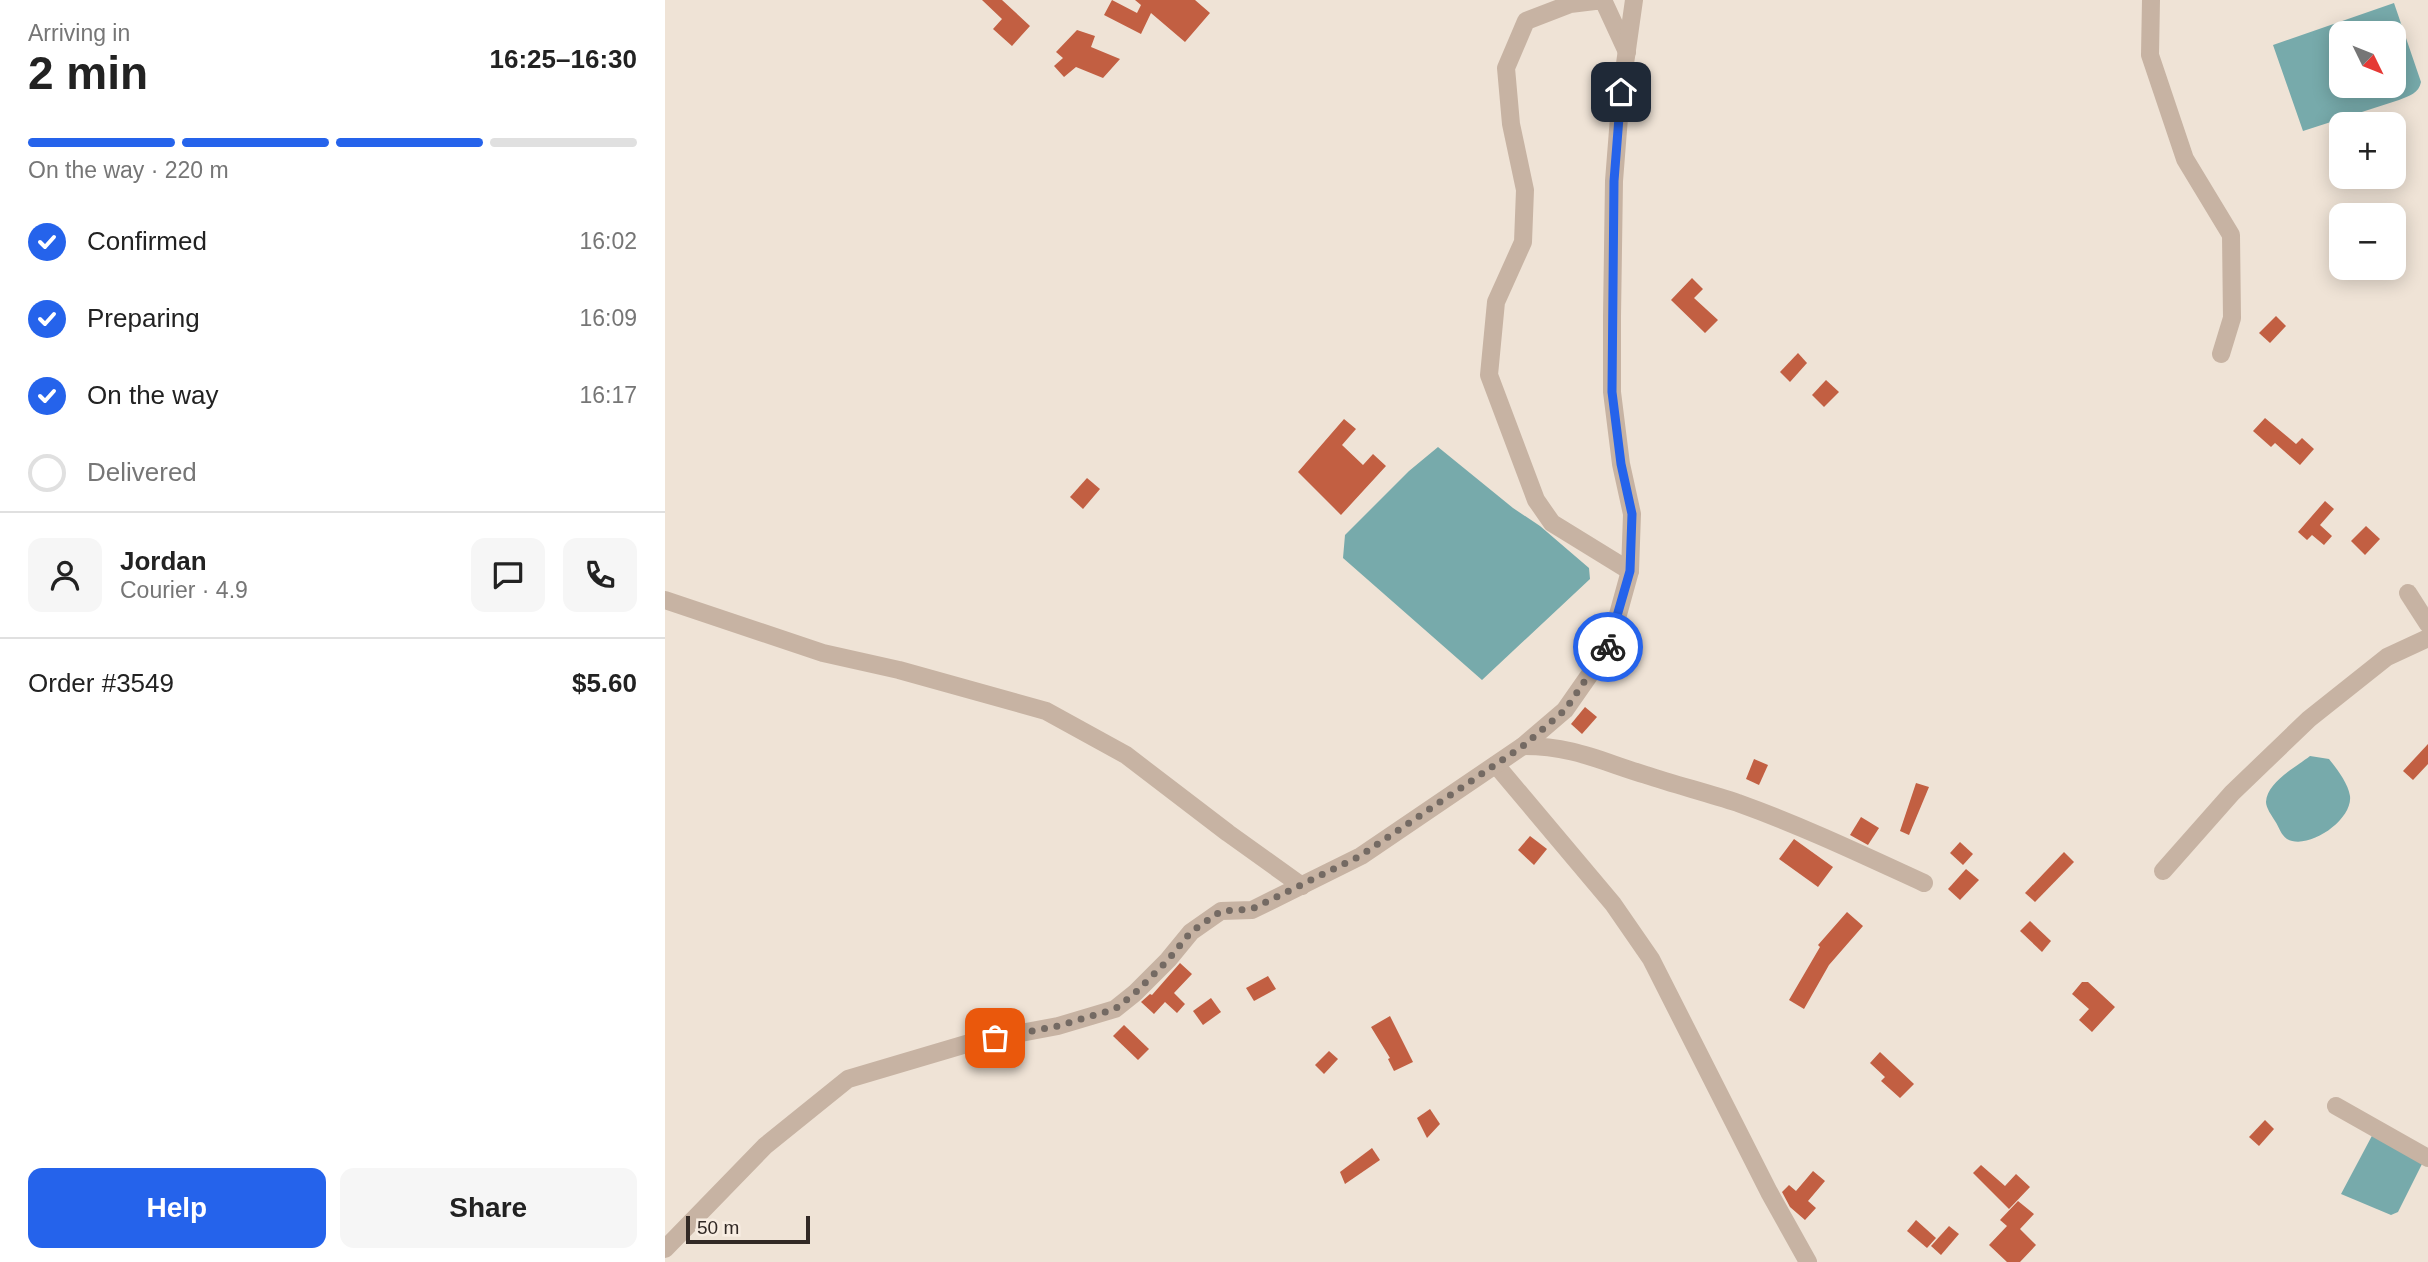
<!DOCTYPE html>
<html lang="en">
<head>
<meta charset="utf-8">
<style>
  :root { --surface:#fff; --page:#f6f6f6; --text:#222; --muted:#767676; --line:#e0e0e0; --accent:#2563eb }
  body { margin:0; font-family:Helvetica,sans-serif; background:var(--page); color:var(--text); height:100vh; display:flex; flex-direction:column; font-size:26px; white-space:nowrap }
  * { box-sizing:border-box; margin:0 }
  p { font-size:23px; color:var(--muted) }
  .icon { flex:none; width:38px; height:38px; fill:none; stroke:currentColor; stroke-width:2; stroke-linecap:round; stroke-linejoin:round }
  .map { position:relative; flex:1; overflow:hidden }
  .drawer { display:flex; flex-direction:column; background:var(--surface); width:665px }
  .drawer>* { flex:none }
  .needle { width:46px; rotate:133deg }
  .controls { position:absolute; left:1664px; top:21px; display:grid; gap:14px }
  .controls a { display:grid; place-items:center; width:77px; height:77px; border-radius:14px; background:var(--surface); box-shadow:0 4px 18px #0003; font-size:35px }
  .scale { position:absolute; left:21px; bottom:18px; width:124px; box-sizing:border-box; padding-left:7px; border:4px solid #322925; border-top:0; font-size:19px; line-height:24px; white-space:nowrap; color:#322925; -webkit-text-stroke:5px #f8ede2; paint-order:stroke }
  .pin { position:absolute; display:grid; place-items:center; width:60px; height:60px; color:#fff; margin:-30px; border-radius:14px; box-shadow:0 4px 10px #0006 }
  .courier { position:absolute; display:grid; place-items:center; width:70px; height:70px; margin:-35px; border:5px solid #2563eb; border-radius:50%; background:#fff; color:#222; box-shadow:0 2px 9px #0007 }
  .summary em { font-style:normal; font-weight:700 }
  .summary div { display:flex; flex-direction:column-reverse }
  .summary { display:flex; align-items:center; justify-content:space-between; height:119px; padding:0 28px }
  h1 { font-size:46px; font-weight:700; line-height:52px }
  .bar { display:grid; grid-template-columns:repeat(4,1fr); gap:10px 7px; align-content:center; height:84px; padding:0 28px }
  .bar i { height:9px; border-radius:5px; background:var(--line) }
  .bar .active { background:var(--accent) }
  .bar p { grid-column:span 4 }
  .line { display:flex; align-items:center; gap:18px; padding:0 28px; border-top:2px solid var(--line) }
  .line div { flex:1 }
  .round { display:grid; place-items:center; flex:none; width:74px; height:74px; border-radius:14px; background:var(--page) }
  ol { padding:0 28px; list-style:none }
  li { display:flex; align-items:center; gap:21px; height:77px }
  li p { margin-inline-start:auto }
  li .icon { padding:7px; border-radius:50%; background:var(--accent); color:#fff; stroke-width:4 }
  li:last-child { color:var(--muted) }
  li i { width:38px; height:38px; border:4px solid var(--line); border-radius:50% }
  .button { display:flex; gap:14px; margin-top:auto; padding:14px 28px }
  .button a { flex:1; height:80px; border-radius:14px; background:var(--accent); color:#fff; font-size:28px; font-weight:700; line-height:80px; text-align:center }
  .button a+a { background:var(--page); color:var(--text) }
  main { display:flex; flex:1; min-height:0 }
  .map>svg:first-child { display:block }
  .water { fill:#77aaab; fill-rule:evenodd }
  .building { fill:#c25f42 }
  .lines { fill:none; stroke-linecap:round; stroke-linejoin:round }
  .street { stroke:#c7b3a3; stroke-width:18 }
  .done { stroke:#746a63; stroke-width:7; stroke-dasharray:0 12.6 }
  .route { stroke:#2563eb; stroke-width:9 }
</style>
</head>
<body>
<main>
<section class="drawer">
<div class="summary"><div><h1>2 min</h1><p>Arriving in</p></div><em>16:25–16:30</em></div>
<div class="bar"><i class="active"></i><i class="active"></i><i class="active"></i><i></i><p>On the way · 220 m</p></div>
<ol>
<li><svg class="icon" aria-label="check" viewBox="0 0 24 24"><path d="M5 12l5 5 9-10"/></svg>Confirmed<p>16:02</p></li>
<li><svg class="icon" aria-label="check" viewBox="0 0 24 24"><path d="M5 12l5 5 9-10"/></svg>Preparing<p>16:09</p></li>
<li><svg class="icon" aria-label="check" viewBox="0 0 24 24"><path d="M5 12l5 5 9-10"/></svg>On the way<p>16:17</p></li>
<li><i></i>Delivered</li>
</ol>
<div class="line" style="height:126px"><a class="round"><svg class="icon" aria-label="person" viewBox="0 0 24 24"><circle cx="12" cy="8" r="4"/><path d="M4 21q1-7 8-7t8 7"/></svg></a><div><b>Jordan</b><p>Courier · 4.9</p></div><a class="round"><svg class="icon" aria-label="chat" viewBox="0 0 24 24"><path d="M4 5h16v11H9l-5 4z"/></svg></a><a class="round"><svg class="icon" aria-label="phone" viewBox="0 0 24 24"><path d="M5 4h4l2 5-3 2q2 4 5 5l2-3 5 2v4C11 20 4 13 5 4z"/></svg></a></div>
<div class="line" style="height:91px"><div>Order #3549</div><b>$5.60</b></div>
<div class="button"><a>Help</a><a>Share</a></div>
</section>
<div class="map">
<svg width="1763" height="1262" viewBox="0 0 1763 1262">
  <rect width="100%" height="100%" fill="#efe3d6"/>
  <g class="water">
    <path d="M1729,3L1756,82C1754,93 1744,96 1734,100L1638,131L1608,45ZM1729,33V86H1676V33Z"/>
    <polygon points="773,447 848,508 875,526 924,568 925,579 817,680 678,558 680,535 744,471"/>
    <path d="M1645,756L1664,759C1672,769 1683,783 1685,796C1688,820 1643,851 1622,839C1616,835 1614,827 1610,821C1607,816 1601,808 1601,802C1602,782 1631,767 1645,756Z"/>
    <polygon points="1709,1132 1757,1164 1733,1212 1726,1215 1676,1194"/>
  </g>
  <g class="building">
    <polygon points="317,0 337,0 365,26 347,46 328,29 337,19"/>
    <polygon points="447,0 472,13 476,5 470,0 530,0 545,13 520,42 486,13 476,34 439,15"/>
    <polygon points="412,30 430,36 426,47 455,59 438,78 411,67 399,77 389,66 398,58 391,52"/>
    <polygon points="1027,278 1038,289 1029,298 1053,320 1040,333 1006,300"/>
    <polygon points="1611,316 1621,326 1605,343 1594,333"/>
    <polygon points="1133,353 1142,363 1125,382 1115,372"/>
    <polygon points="1161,380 1174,392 1159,407 1147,395"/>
    <polygon points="1600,418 1631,444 1637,438 1649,449 1635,465 1610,443 1606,447 1588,431"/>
    <polygon points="679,419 691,429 677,445 698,465 708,454 721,466 676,515 633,472"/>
    <polygon points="422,478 435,489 418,509 405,497"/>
    <polygon points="1660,501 1669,509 1655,525 1667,536 1659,545 1647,535 1642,540 1633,532"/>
    <polygon points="1701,526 1715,539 1700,555 1686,541"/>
    <polygon points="920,707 932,717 917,734 906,724"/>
    <polygon points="1763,744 1763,764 1748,780 1738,771"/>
    <polygon points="1089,759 1103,765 1094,785 1081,779"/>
    <polygon points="1251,783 1264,787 1244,835 1235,831"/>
    <polygon points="1196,817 1214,828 1203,845 1185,835"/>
    <polygon points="865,836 882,849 869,865 853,850"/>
    <polygon points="1129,839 1168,867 1153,887 1114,859"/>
    <polygon points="1295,842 1308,854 1298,865 1285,853"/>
    <polygon points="1399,852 1409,862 1370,902 1360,893"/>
    <polygon points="1301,869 1314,880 1295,900 1283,889"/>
    <polygon points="1182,912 1198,926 1164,965 1139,1009 1124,1000 1155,947 1153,945"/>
    <polygon points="1365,921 1386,941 1377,952 1355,931"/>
    <polygon points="515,963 527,974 509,993 520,1004 512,1013 500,1002 489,1014 476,1002 485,994 487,995"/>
    <polygon points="603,976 611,989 589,1001 581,988"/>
    <polygon points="1417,982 1423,982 1450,1007 1427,1032 1414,1020 1424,1009 1407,994"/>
    <polygon points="546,998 556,1012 538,1025 528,1011"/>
    <polygon points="725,1016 748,1062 729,1071 723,1059 725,1058 706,1027"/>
    <polygon points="459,1025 484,1049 473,1060 448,1036"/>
    <polygon points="664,1051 673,1059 659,1074 650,1065"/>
    <polygon points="1215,1052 1249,1084 1235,1098 1216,1081 1220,1077 1205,1063"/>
    <polygon points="765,1109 775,1124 762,1138 752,1118"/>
    <polygon points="1600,1120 1609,1129 1594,1146 1584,1137"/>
    <polygon points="707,1148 715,1160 680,1184 675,1172"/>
    <polygon points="1316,1165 1340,1186 1351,1174 1365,1187 1344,1209 1308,1173"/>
    <polygon points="1148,1171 1160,1181 1143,1201 1151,1208 1140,1220 1125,1207 1117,1192 1124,1185 1131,1191"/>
    <polygon points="1353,1201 1369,1214 1355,1229 1371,1245 1355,1262 1342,1262 1324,1245 1342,1226 1335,1220"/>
    <polygon points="1251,1220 1271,1238 1262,1248 1242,1231"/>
    <polygon points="1284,1226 1294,1234 1276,1255 1266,1246"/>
  </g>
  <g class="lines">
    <g class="street">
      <polyline points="1486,0 1485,55 1520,159 1566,235 1567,318 1556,354"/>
      <polyline points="962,52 938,0 905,4 861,21 841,68 846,124 860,190 858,242 831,302 824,375 871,500 887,523 965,571"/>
      <polyline points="1743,593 1763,624"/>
      <polyline points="0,600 158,653 234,670 381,711 461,755 563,833 637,886"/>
      <path d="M858,746C908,746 935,761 981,775C1011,785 1043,793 1073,803C1137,826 1198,855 1259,883"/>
      <polyline points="831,765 948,904 986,959 1104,1192 1143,1262"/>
      <polyline points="1498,871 1567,793 1644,719 1722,657 1763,638"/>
      <polyline points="1671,1106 1763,1158"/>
      <polyline points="0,1249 100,1146 183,1079 308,1042 393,1026 450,1009 470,993 503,960 526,932 556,911 587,910 696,856 858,746 900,710 944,647 965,571 967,514 956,464 947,392 947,317 949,181 956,92 969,0"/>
    </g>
  </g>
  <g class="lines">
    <polyline class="done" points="330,1038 393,1026 450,1009 470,993 503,960 526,932 556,911 587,909 695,856 858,746 900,710 943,647"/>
    <polyline class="route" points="943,647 965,571 967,514 956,464 947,392 949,181 956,92"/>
  </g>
</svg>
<div class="controls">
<a><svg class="needle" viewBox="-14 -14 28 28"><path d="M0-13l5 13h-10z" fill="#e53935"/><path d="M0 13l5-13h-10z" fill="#767676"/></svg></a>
<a>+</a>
<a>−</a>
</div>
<div class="scale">50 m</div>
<div class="pin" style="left:330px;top:1038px;background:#ea580c"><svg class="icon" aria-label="bag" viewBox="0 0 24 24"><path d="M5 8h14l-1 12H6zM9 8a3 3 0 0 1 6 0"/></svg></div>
<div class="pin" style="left:956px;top:92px;background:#1f2937"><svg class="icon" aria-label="home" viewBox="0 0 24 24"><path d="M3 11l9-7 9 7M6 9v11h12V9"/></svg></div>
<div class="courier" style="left:943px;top:647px"><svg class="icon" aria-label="bike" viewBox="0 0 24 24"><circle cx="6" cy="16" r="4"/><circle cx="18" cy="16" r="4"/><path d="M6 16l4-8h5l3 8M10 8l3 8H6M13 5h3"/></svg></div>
</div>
</main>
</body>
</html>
